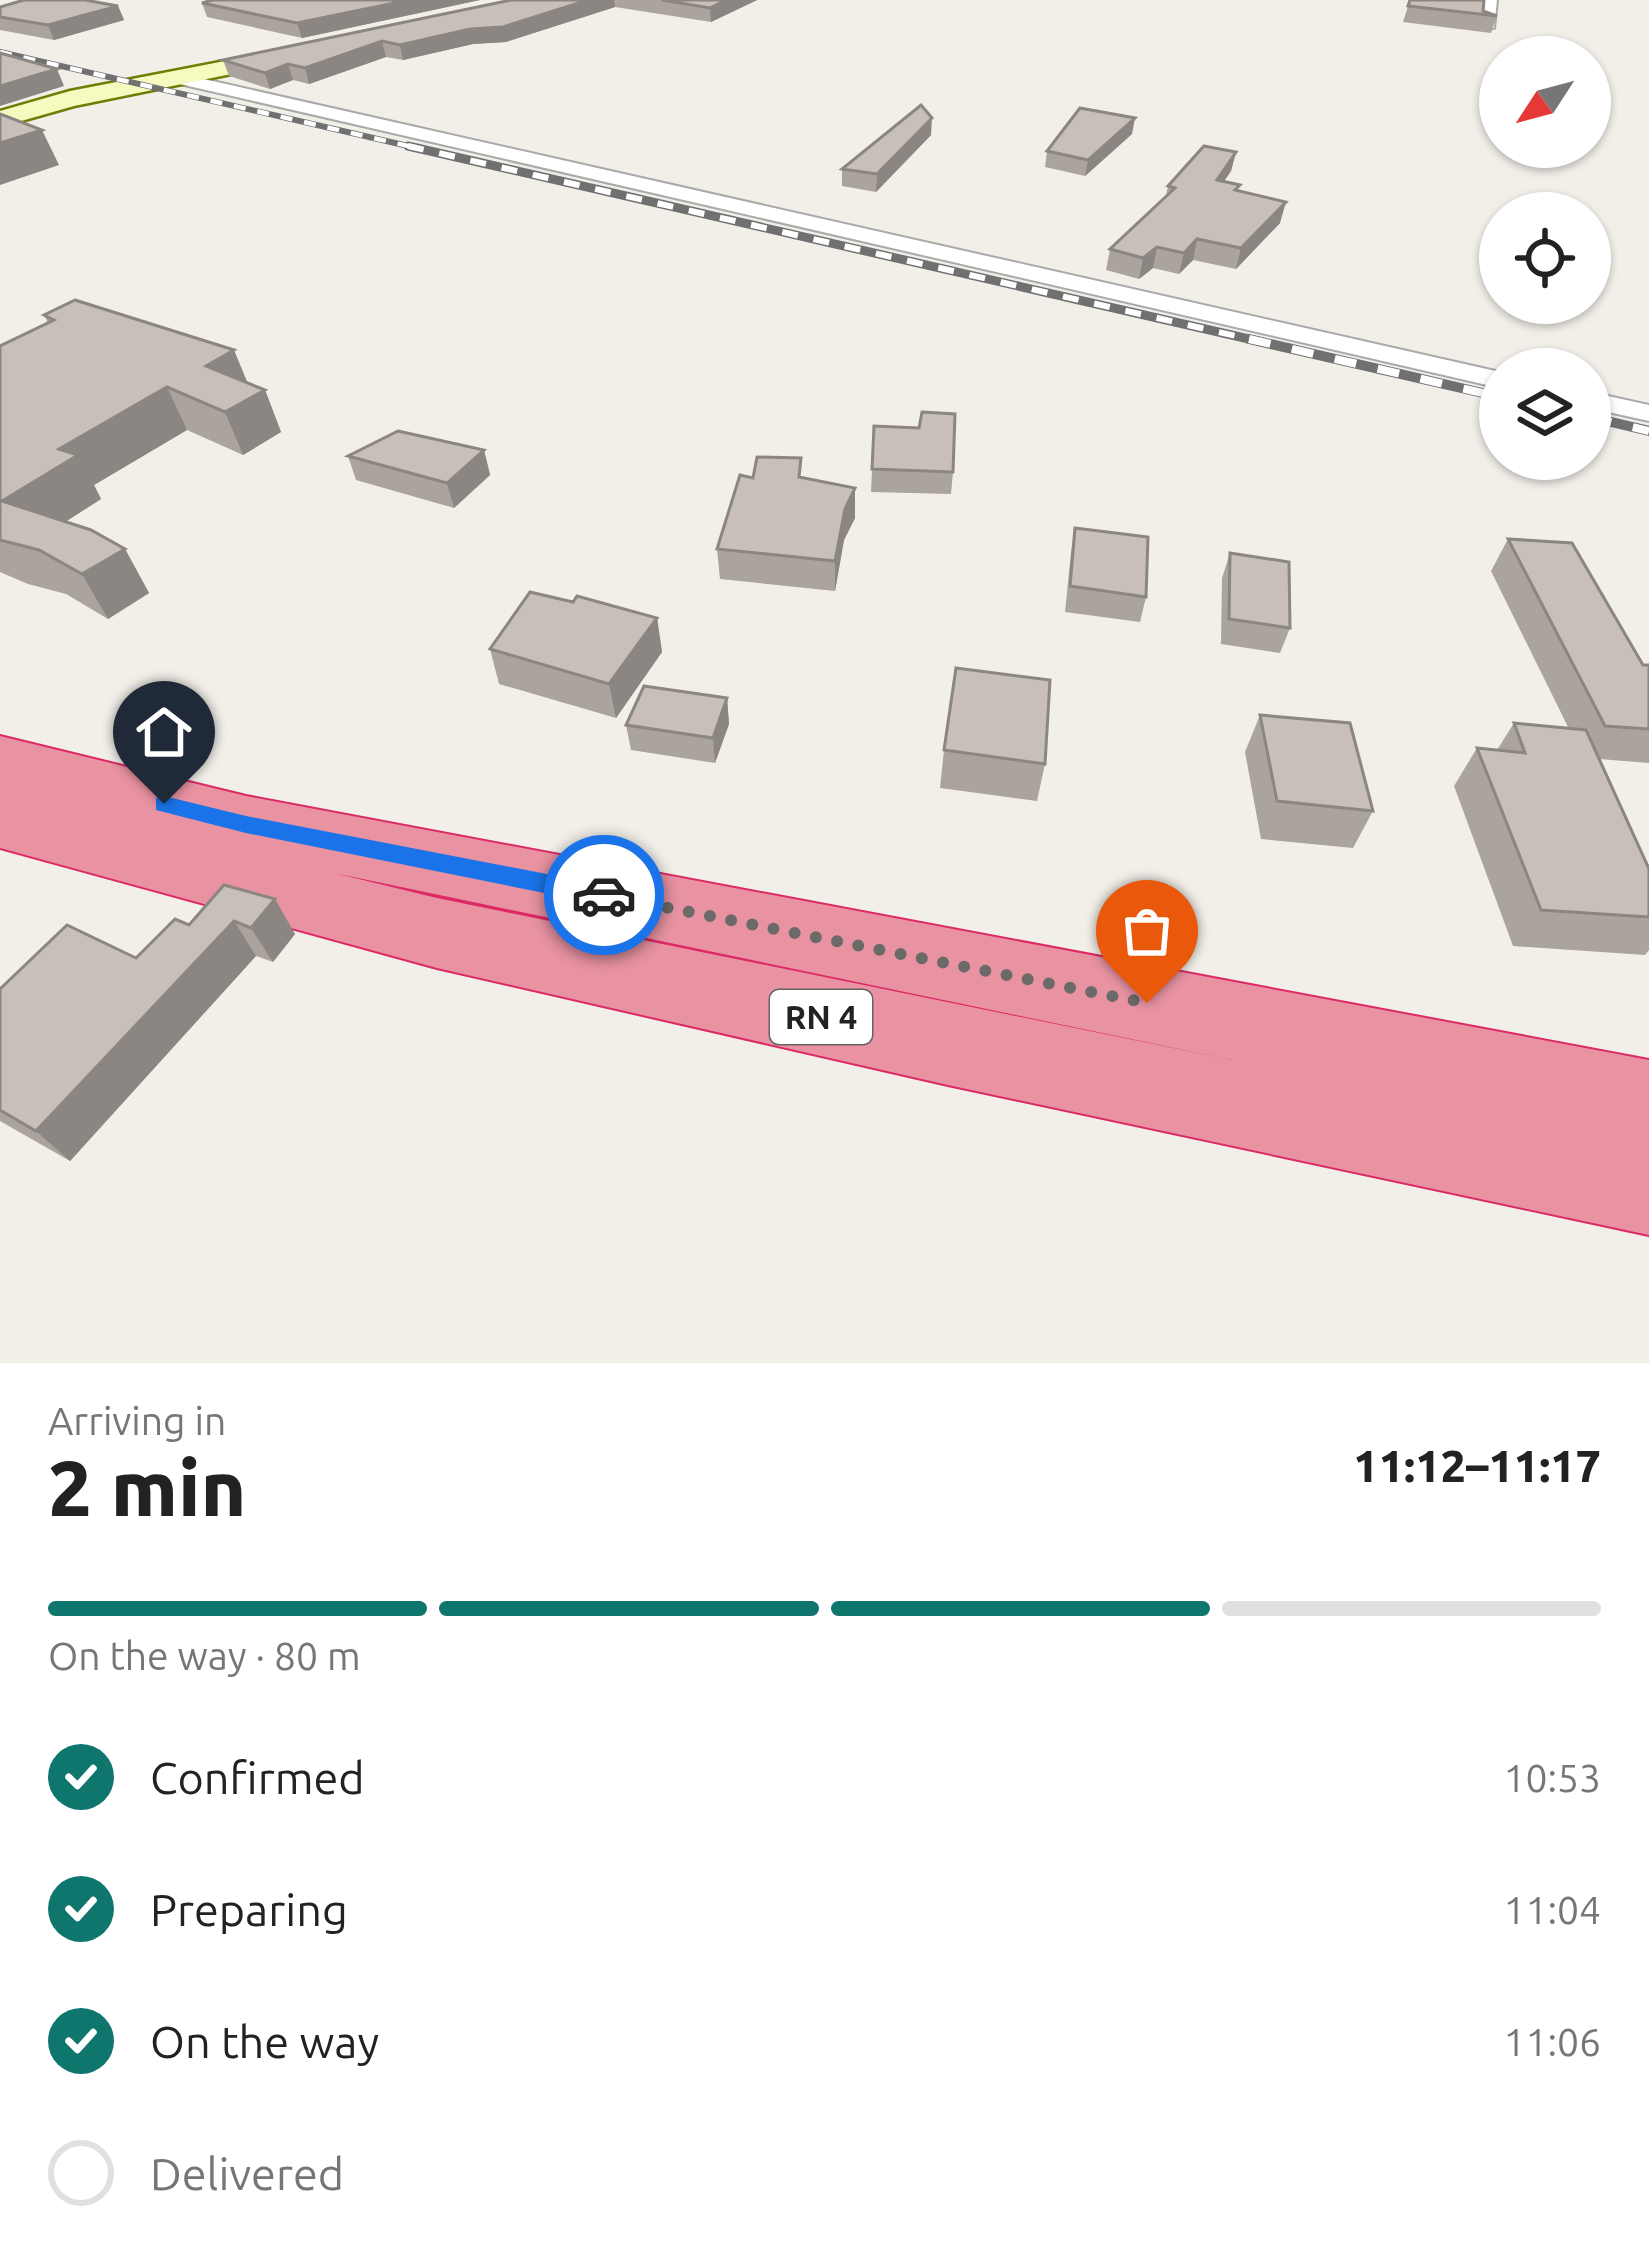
<!DOCTYPE html>
<html lang="en">
<head>
<meta charset="utf-8">
<style>
  :root { --surface:#fff; --page:#f6f6f6; --text:#222; --muted:#767676; --line:#e0e0e0; --accent:#0f766e }
  body { margin:0; font-family:Ubuntu,sans-serif; background:var(--page); color:var(--text); height:100vh; display:flex; flex-direction:column; font-size:45px; white-space:nowrap }
  * { box-sizing:border-box; margin:0 }
  p { font-size:39px; color:var(--muted) }
  .icon { flex:none; width:66px; height:66px; fill:none; stroke:currentColor; stroke-width:2; stroke-linecap:round; stroke-linejoin:round }
  .map { position:relative; height:1363px; overflow:hidden }
  .panel { display:flex; flex-direction:column; background:var(--surface); flex:1 }
  .panel>* { flex:none }
  .needle { width:78px; rotate:234deg }
  .controls { position:absolute; left:1479px; top:36px; display:grid; gap:24px }
  .controls a { display:grid; place-items:center; width:132px; height:132px; border-radius:50%; background:var(--surface); box-shadow:0 3px 9px #0004; font-size:60px }
  .pin { position:absolute; display:grid; place-items:center; width:102px; height:102px; color:#fff; margin:-123px -51px; border-radius:50% 50% 50% 0; rotate:-45deg; box-shadow:0 0 12px #0007 }
  .pin .icon { rotate:45deg }
  .courier { position:absolute; display:grid; place-items:center; width:120px; height:120px; margin:-60px; border:9px solid #1a73e8; border-radius:50%; background:#fff; color:#222; box-shadow:0 3px 15px #0007 }
  .head em { font-style:normal; font-weight:800 }
  .head div { display:flex; flex-direction:column-reverse }
  .head { display:flex; align-items:center; justify-content:space-between; height:204px; padding:0 48px }
  h1 { font-size:78px; font-weight:800; line-height:90px }
  .bar { display:grid; grid-template-columns:repeat(4,1fr); gap:18px 12px; align-content:center; height:144px; padding:0 48px }
  .bar i { height:15px; border-radius:9px; background:var(--line) }
  .bar .selected { background:var(--accent) }
  .bar p { grid-column:span 4 }
  ol { padding:0 48px; list-style:none }
  li { display:flex; align-items:center; gap:36px; height:132px }
  li p { margin-inline-start:auto }
  li .icon { padding:12px; border-radius:50%; background:var(--accent); color:#fff; stroke-width:4 }
  li:last-child { color:var(--muted) }
  li i { width:66px; height:66px; border:6px solid var(--line); border-radius:50% }
  .map>svg:first-child { display:block }
  .lines { fill:none; stroke-linecap:round; stroke-linejoin:round }
  .street-casing { stroke:#a9a9a9; stroke-width:4 }
  .secondary-casing { stroke:#707d05; stroke-width:5 }
  .highway-casing { stroke:#dc2a67; stroke-width:4 }
  .street { fill:#fff; fill-rule:evenodd }
  .secondary { fill:#f7fabf; fill-rule:evenodd }
  .highway { fill:#e892a2; fill-rule:evenodd }
  .rail-far2-casing { stroke:#707070; stroke-width:6 }
  .rail-far1-casing { stroke:#707070; stroke-width:9 }
  .rail-casing { stroke:#707070; stroke-width:10 }
  .rail-far2 { stroke:#fff; stroke-width:4.5; stroke-dasharray:12; stroke-linecap:butt }
  .rail-far1 { stroke:#fff; stroke-width:6; stroke-dasharray:16; stroke-linecap:butt }
  .rail { stroke:#fff; stroke-width:8; stroke-dasharray:22; stroke-linecap:butt }
  .wall { fill:#aba49e }
  .shaded-wall { fill:#8b8681 }
  .building { fill:#c7bfb8; stroke:#8b8681; stroke-width:3 }
  .route { fill:#1a73e8 }
  .done { stroke:#6b6a68; stroke-width:12; stroke-dasharray:0 21.6 }
  .labels { text-anchor:middle; stroke-width:9; stroke-linejoin:round; paint-order:stroke }
  .shield { fill:#fff; stroke:#646464; stroke-width:3 }
  .shield-label { font-size:33px; font-weight:bold; fill:#222 }
</style>
</head>
<body>
<div class="map">
<svg width="1649" height="1363" viewBox="0 0 1649 1363">
  <rect width="100%" height="100%" fill="#f2efe9"/>
  <g class="lines">
    <g class="street-casing">
      <g id="street">
        <polygon points="1483,0 1497,0 1494,28 1481,25"/>
        <polygon points="177,73 1500,372 1500,388 171,82 171,74"/>
        <polygon points="1590,392 1649,405 1649,421 1590,408"/>
      </g>
    </g>
    <g class="secondary-casing">
      <polygon id="secondary" points="292,48 300,50 300,60 74,106 0,127 0,111 70,91"/>
    </g>
    <g class="highway-casing">
      <path id="highway" d="M0,736L246,796L1649,1060V1235L948,1085L437,968L0,848ZM334,873L1232,1060L437,898Z"/>
    </g>
    <use href="#street" class="street"/>
    <use href="#secondary" class="secondary"/>
    <use href="#highway" class="highway"/>
    <g class="rail-far2-casing">
      <polyline id="rail-far2" points="0,52 421,149"/>
    </g>
    <g class="rail-far1-casing">
      <polyline id="rail-far1" points="408,146 1262,342"/>
    </g>
    <g class="rail-casing">
      <g id="rail">
        <polyline points="1249,339 1500,397"/>
        <polyline points="1590,417 1649,431"/>
      </g>
    </g>
    <use href="#rail-far2" class="rail-far2"/>
    <use href="#rail-far1" class="rail-far1"/>
    <use href="#rail" class="rail"/>
  </g>
  <g class="wall">
    <polygon points="213,0 480,0 302,38 207,17 202,3"/>
    <polygon points="511,0 757,0 711,22 615,7 506,42 473,44 403,60 386,57 309,84 293,80 270,89 229,76 223,60"/>
    <polygon points="1410,0 1483,11 1497,16 1491,33 1403,22"/>
    <polygon points="118,6 124,20 54,40 0,30 0,7"/>
    <polygon points="1132,134 1085,176 1045,167 1047,151"/>
    <polygon points="931,135 876,192 842,186 842,169"/>
    <polygon points="1236,152 1231,171 1224,181 1280,223 1236,269 1193,260 1179,274 1153,268 1139,279 1106,270 1110,249 1166,196 1168,186"/>
    <polygon points="44,315 265,390 281,432 243,455 187,430 94,485 101,499 65,522 125,549 149,593 108,619 66,594 28,584 0,572 0,346 48,323"/>
    <polygon points="874,426 919,428 953,472 951,494 871,492"/>
    <polygon points="484,450 490,475 454,508 356,480 348,456"/>
    <polygon points="753,478 802,478 855,488 855,518 844,540 835,591 720,579 717,549"/>
    <polygon points="1075,528 1146,597 1140,622 1065,612 1071,553"/>
    <polygon points="1508,539 1643,665 1649,665 1649,763 1599,759 1649,869 1649,950 1645,955 1513,946 1454,786 1477,748 1497,750 1514,723 1569,729 1491,571"/>
    <polygon points="1230,553 1290,628 1280,653 1221,644 1222,578"/>
    <polygon points="657,618 662,652 616,718 499,684 490,649"/>
    <polygon points="727,698 729,724 715,763 631,750 626,725"/>
    <polygon points="1260,715 1373,811 1353,848 1261,839 1245,752"/>
    <polygon points="944,750 1045,764 1037,801 940,788"/>
    <polygon points="224,885 295,934 273,962 256,956 70,1161 0,1121 0,989 136,958 189,925"/>
  </g>
  <g class="shaded-wall">
    <polygon points="409,0 480,0 302,38 297,23"/>
    <polygon points="588,0 614,0 615,7 506,42 473,44 403,60 400,45"/>
    <polygon points="726,0 757,0 711,22 710,8"/>
    <polygon points="118,6 124,20 54,40 48,25"/>
    <polygon points="382,41 386,57 309,84 305,68"/>
    <polygon points="288,64 293,80 270,89 265,73"/>
    <polygon points="57,69 64,86 0,106 0,86"/>
    <polygon points="932,118 931,135 876,192 877,174"/>
    <polygon points="1135,118 1132,134 1085,176 1088,160"/>
    <polygon points="42,130 59,165 0,185 0,143"/>
    <polygon points="1236,152 1231,171 1212,199 1217,180"/>
    <polygon points="1286,202 1280,223 1236,269 1241,248"/>
    <polygon points="1197,239 1193,260 1179,274 1184,253"/>
    <polygon points="1157,247 1153,268 1139,279 1143,258"/>
    <polygon points="234,350 251,391 206,366"/>
    <polygon points="167,387 187,430 94,485 101,499 29,545 2,501 59,449"/>
    <polygon points="265,390 281,432 243,455 225,412"/>
    <polygon points="484,450 490,475 454,508 447,483"/>
    <polygon points="855,488 855,518 844,540 835,591 835,561 845,509"/>
    <polygon points="125,549 149,593 108,619 82,574"/>
    <polygon points="657,618 662,652 616,718 609,684"/>
    <polygon points="727,698 729,724 715,763 713,738"/>
    <polygon points="275,899 295,934 273,962 251,928"/>
    <polygon points="234,921 256,956 70,1161 36,1131"/>
  </g>
  <g class="building">
    <polygon points="24,0 85,0 118,6 48,25 0,17 0,7"/>
    <polygon points="213,0 409,0 297,23 202,3"/>
    <polygon points="511,0 588,0 503,27 470,29 400,45 382,41 305,68 288,64 265,73 223,60"/>
    <polygon points="662,0 726,0 710,8"/>
    <polygon points="1410,0 1484,0 1483,11 1497,16 1408,6"/>
    <polygon points="0,53 57,69 0,86"/>
    <polygon points="921,105 932,118 877,174 842,169"/>
    <polygon points="1080,108 1135,118 1088,160 1047,151"/>
    <polygon points="0,114 42,130 0,143"/>
    <polygon points="1204,146 1236,152 1217,180 1240,185 1235,190 1286,202 1241,248 1197,239 1184,253 1157,247 1143,258 1110,249 1175,188 1168,186"/>
    <polygon points="75,300 234,350 206,366 265,390 225,412 167,387 59,449 78,455 2,501 91,530 125,549 82,574 39,550 0,540 0,346 54,320 44,315"/>
    <polygon points="922,412 955,414 953,472 872,469 874,426 919,428"/>
    <polygon points="398,431 484,450 447,483 348,456"/>
    <polygon points="757,457 801,458 799,477 855,488 845,509 835,561 717,549 740,475 753,478"/>
    <polygon points="1075,528 1148,537 1146,597 1070,586"/>
    <polygon points="1508,539 1572,543 1643,665 1649,665 1649,729 1605,726"/>
    <polygon points="1230,553 1289,562 1290,628 1229,619"/>
    <polygon points="530,592 573,602 577,596 657,618 609,684 490,649"/>
    <polygon points="956,668 1050,680 1045,764 944,750"/>
    <polygon points="644,686 727,698 713,738 626,725"/>
    <polygon points="1260,715 1350,723 1373,811 1277,801"/>
    <polygon points="1514,723 1586,730 1649,869 1649,917 1541,910 1477,748 1525,753"/>
    <polygon points="224,885 275,899 251,928 234,921 36,1131 0,1110 0,989 67,925 136,958 175,919 189,925"/>
  </g>
  <polygon class="route" points="164,796 246,816 604,885 615,895 604,905 246,833 156,810 156,798"/>
  <g class="lines">
    <polyline class="done" points="604,895 1147,1003"/>
  </g>
  <g class="labels">
    <rect class="shield" x="770" y="990" width="102" height="54" rx="9"/>
    <g class="shield-label">
      <text x="821" y="1029">RN 4</text>
    </g>
  </g>
</svg>
<div class="controls">
<a><svg class="needle" viewBox="-14 -14 28 28"><path d="M0-13l5 13h-10z" fill="#e53935"/><path d="M0 13l5-13h-10z" fill="#767676"/></svg></a>
<a><svg class="icon" aria-label="locate" viewBox="0 0 24 24"><circle cx="12" cy="12" r="6"/><path d="M12 2v4M12 18v4M2 12h4M18 12h4"/></svg></a>
<a><svg class="icon" aria-label="layers" viewBox="0 0 24 24"><path d="M12 4l9 5-9 5-9-5zM3 14l9 5 9-5"/></svg></a>
</div>
<div class="pin" style="left:1147px;top:1003px;background:#ea580c"><svg class="icon" aria-label="bag" viewBox="0 0 24 24"><path d="M5 8h14l-1 12H6zM9 8a3 3 0 0 1 6 0"/></svg></div>
<div class="pin" style="left:164px;top:804px;background:#1f2937"><svg class="icon" aria-label="home" viewBox="0 0 24 24"><path d="M3 11l9-7 9 7M6 9v11h12V9"/></svg></div>
<div class="courier" style="left:604px;top:895px"><svg class="icon" aria-label="car" viewBox="0 0 24 24"><path d="M5 17H2v-5l4-1 3-4h7l3 4 3 1v5h-3M9 17h6M6 11h13"/><circle cx="7" cy="17" r="2"/><circle cx="17" cy="17" r="2"/></svg></div>
</div>
<section class="panel">
<div class="head"><div><h1>2 min</h1><p>Arriving in</p></div><em>11:12–11:17</em></div>
<div class="bar"><i class="selected"></i><i class="selected"></i><i class="selected"></i><i></i><p>On the way · 80 m</p></div>
<ol>
<li><svg class="icon" aria-label="check" viewBox="0 0 24 24"><path d="M5 12l5 5 9-10"/></svg>Confirmed<p>10:53</p></li>
<li><svg class="icon" aria-label="check" viewBox="0 0 24 24"><path d="M5 12l5 5 9-10"/></svg>Preparing<p>11:04</p></li>
<li><svg class="icon" aria-label="check" viewBox="0 0 24 24"><path d="M5 12l5 5 9-10"/></svg>On the way<p>11:06</p></li>
<li><i></i>Delivered</li>
</ol>
</section>
</body>
</html>
